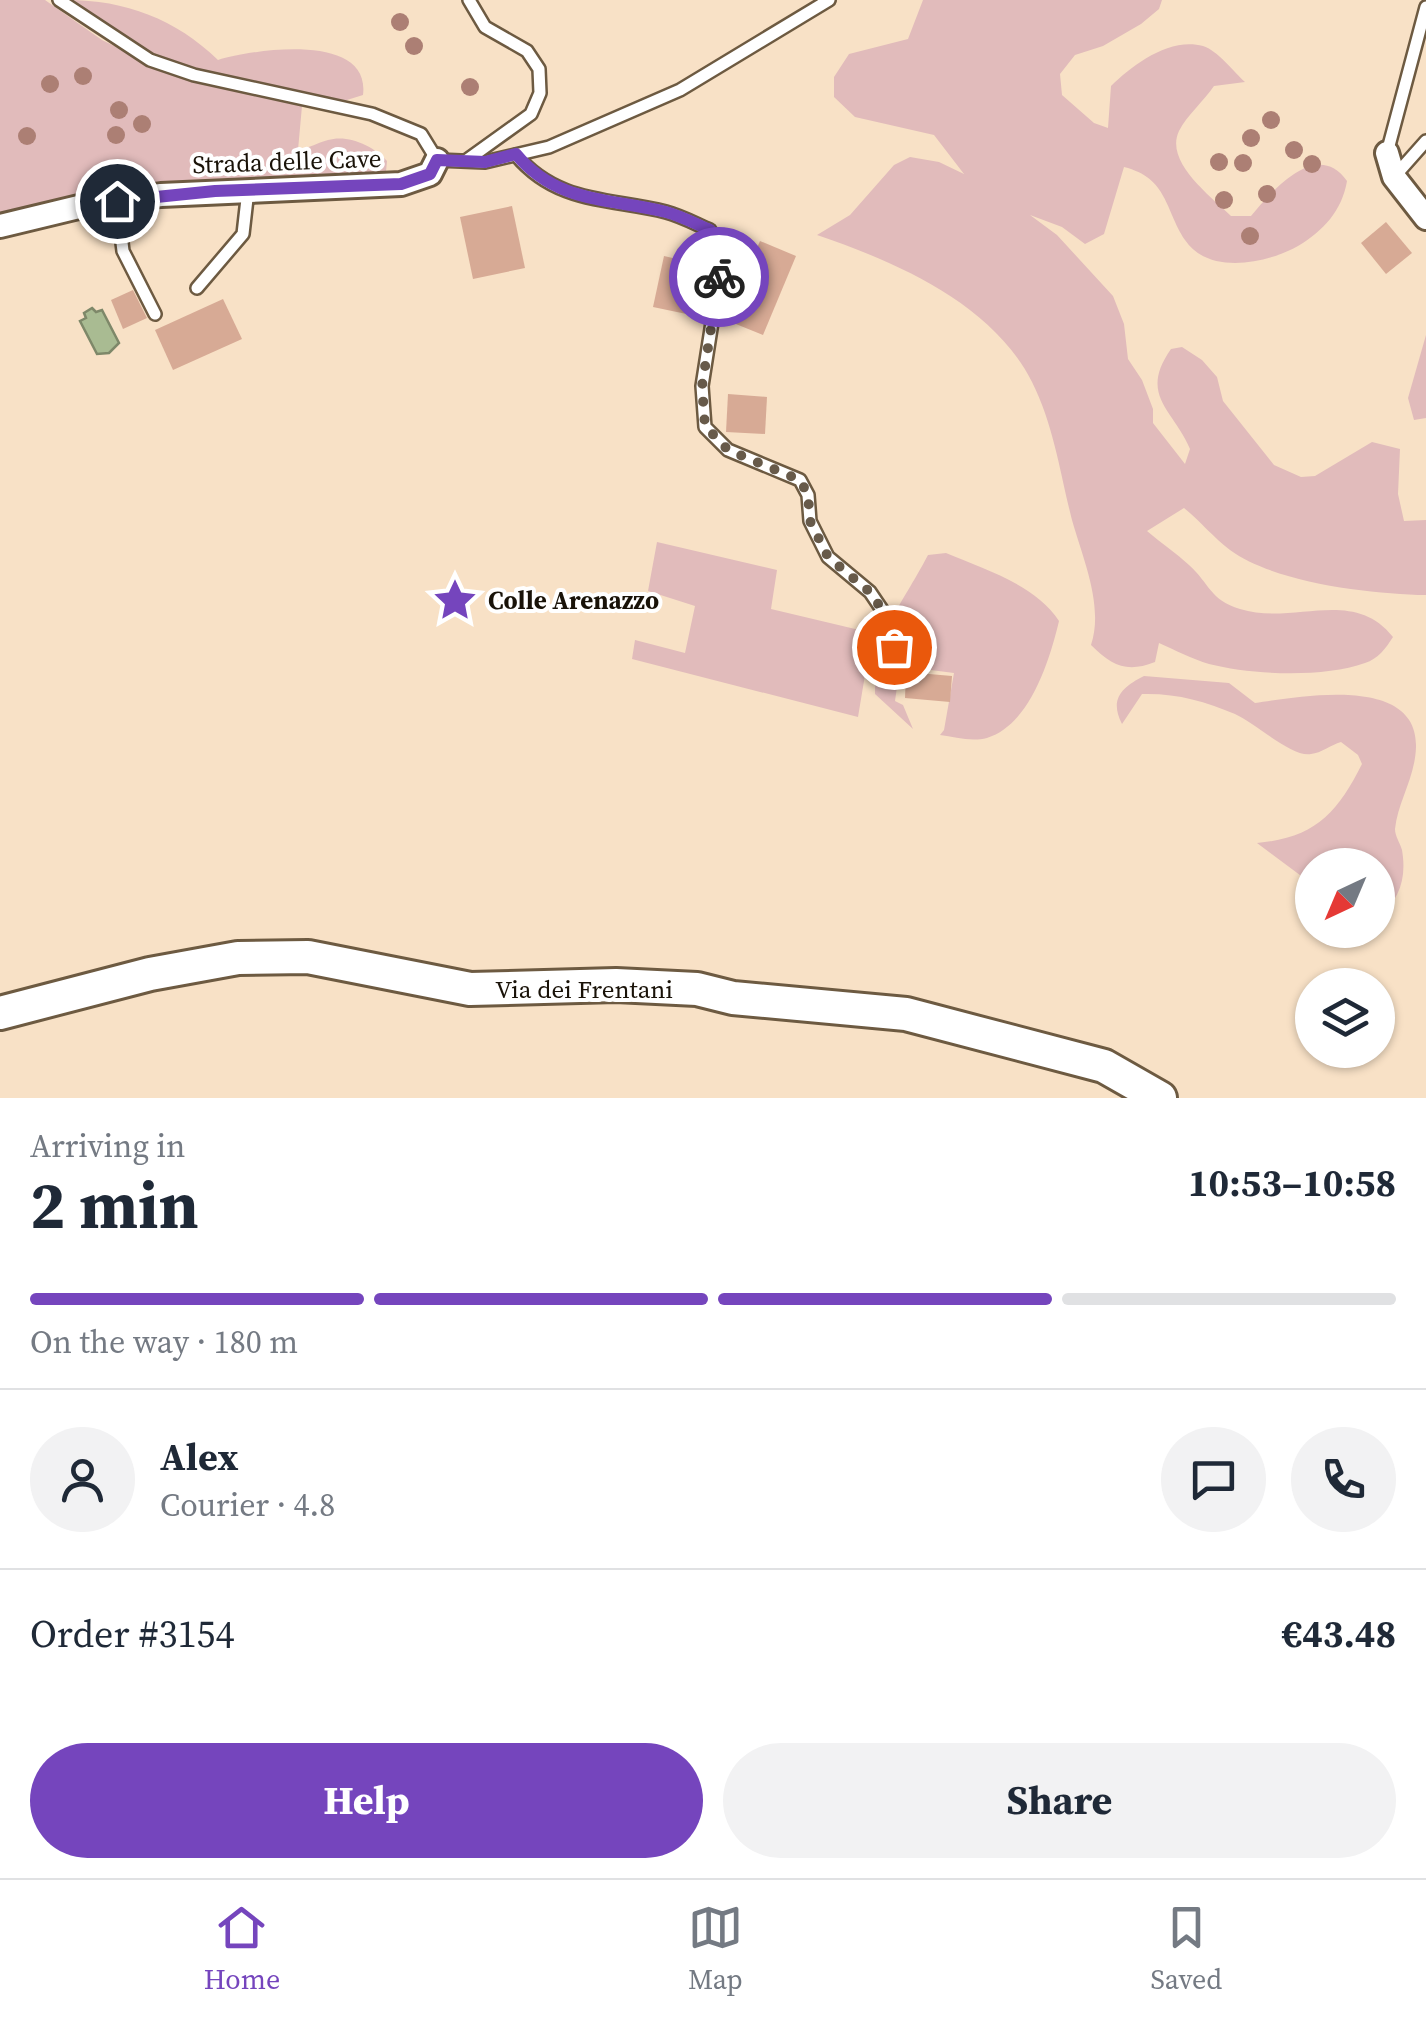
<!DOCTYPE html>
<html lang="en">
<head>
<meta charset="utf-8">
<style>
  :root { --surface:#fff; --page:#f2f2f3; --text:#1f2937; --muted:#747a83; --line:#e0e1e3; --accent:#7545bd }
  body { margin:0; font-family:"Source Serif 4",serif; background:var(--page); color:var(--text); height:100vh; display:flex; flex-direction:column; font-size:38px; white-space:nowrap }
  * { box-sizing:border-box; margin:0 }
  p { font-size:32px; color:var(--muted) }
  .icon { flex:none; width:55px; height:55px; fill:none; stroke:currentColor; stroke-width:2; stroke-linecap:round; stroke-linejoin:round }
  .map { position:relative; height:1098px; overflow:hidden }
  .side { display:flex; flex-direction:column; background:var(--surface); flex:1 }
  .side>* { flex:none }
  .needle { width:65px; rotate:224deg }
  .tools { position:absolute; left:1295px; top:848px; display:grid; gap:20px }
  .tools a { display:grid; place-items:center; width:100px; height:100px; border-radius:50%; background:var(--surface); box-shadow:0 2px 8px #0004; font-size:50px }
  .pin { position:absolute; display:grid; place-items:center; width:85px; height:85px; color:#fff; margin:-42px; border:5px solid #fff; border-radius:50%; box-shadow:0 2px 10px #0007 }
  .courier { position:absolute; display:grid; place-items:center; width:100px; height:100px; margin:-50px; border:8px solid #7545bd; border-radius:50%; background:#fff; color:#222; box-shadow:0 2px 12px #0007 }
  .overview em { font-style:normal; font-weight:700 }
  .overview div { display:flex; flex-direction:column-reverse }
  .overview { display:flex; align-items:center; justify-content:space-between; height:170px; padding:0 30px }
  h1 { font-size:65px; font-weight:700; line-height:75px }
  .bar { display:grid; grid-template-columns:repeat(4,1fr); gap:15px 10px; align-content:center; height:120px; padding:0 30px }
  .bar i { height:12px; border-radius:8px; background:var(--line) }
  .bar .active { background:var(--accent) }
  .bar p { grid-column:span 4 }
  .line { display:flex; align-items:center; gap:25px; padding:0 30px; border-top:2px solid var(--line) }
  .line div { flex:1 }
  .round { display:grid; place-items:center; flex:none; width:105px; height:105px; border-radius:52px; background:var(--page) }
  .primary-button { display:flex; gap:20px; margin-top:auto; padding:20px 30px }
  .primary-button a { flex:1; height:115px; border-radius:60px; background:var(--accent); color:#fff; font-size:40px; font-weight:700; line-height:115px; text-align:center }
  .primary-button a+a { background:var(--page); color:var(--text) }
  .menu { display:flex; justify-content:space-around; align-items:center; height:140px; border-top:2px solid var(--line); background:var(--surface); font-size:28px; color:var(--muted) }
  .menu a { display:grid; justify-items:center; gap:5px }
  .menu .active { color:var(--accent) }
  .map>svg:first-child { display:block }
  .green { fill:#e1bbbb }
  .water { fill:#a9bb92; stroke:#7e8869; stroke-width:2.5 }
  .building { fill:#d7aa95 }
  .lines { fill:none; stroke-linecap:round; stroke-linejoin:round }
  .service-casing { stroke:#6d5a41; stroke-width:16 }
  .minor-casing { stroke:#6d5a41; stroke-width:28 }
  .secondary-casing { stroke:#6d5a41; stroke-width:38 }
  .service { stroke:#fff; stroke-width:11 }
  .minor { stroke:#fff; stroke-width:22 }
  .secondary { stroke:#fff; stroke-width:32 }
  .tree { fill:#ac7f74 }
  .done { stroke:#675a4a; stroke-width:10; stroke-dasharray:0 18 }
  .route { stroke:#7545bd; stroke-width:12 }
  .labels { text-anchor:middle; stroke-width:8; stroke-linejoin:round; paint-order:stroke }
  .street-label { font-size:25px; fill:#191208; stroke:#fff }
  .poi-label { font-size:25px; font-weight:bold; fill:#191208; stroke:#fff; text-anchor:start }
</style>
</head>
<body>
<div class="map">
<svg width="1426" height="1098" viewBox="0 0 1426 1098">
  <rect width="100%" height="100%" fill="#f8e1c6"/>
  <g class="green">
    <path d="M0,0H45L102,40L160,68L67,0C125,0 176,19 218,60C254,49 371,32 363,95L334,104L302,106L298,150C309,148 317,143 328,140C348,134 374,146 387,161L386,172L378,182L0,222Z"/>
    <path d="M923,0H1162L1159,9L1141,24L1103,46L1075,55L1060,74L1062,95L1094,123L1108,128L1111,86C1133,65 1169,37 1203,46C1217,50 1234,72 1245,82L1214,86C1204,101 1187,115 1179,131C1164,162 1212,197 1231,216H1251C1272,191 1317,138 1347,181C1342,211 1323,231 1298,246C1268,263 1209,276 1185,240C1165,210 1168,178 1124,167L1104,234L1085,244L1062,227L1030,215L1057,235L1113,296L1124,324L1128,359L1142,380L1153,409V423L1185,464L1190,449C1174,410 1138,396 1171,349L1182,347L1202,360L1217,377L1223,401L1274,465L1301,477L1315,476L1372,442L1400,449L1398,494L1404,521L1426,520V595C1371,594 1275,583 1230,550C1214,538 1200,521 1184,508L1147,531C1161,543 1176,553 1189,565C1210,584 1210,600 1240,609C1293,626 1353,586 1393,637C1386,648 1378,659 1365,663C1323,678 1252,675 1209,664C1192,659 1175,650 1159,643L1155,662C1127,673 1112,666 1091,645C1104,606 1083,559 1072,520C1060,473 1054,426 1032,382C992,303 896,262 817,235L850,215L894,165L910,157L939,162L964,174L934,135L855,117L834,97V77L849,54L908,39Z"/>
    <polygon points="1426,335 1426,418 1414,420 1408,398"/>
    <polygon points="657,542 777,570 771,609 872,633 858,717 632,659 635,640 685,653 695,606 648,591"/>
    <path d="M946,553C984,569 1036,585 1059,621C1050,659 1030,725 987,738C971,742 955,737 940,735L944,730L954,673L900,666L895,701L903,705L913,729L875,694C877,628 899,610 928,555Z"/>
    <path d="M1144,676L1229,683L1255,703C1302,696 1418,675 1416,747C1415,778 1398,801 1395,829C1395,836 1400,843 1402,850C1407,879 1399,900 1378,918V865H1312V884L1257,843C1314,838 1337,814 1362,764L1358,755L1341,742C1331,745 1321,753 1311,754C1293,758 1255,723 1235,714C1204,701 1176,693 1142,694L1122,724C1109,699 1122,687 1144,676Z"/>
  </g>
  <polygon class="water" points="92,308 96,312 102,310 119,343 109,353 97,354 80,321 86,318 84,313"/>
  <g class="building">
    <polygon points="512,206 525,268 473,279 460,217"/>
    <polygon points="1386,222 1412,253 1386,274 1361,243"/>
    <polygon points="760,241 796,256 763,335 726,320"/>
    <polygon points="664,256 707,266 696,316 653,307"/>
    <polygon points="133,290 147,318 123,329 111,300"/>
    <polygon points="223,299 242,339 173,370 155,330"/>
    <polygon points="728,394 767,397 765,434 726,432"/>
    <polygon points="906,672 952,676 950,702 905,698"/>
  </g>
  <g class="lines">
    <g class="service-casing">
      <g id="service">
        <polyline points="59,0 150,60 194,75 372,114 421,134 437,160 485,162 549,147 680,90 829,0"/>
        <polyline points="1387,153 1426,7"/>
        <path d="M516,155C557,204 610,198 666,212C681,216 696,224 710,230L722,259L702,386L705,427L728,450L800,480L808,495L810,521L828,557L870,592L893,626L891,670"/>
        <polyline points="467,160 531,114 540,93 539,69 527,51 485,27 469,0"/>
        <polyline points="1394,177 1426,141"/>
        <polyline points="117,201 123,251 155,314"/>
        <polyline points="197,288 243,234 248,190"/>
      </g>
    </g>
    <g class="minor-casing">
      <g id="minor">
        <polyline points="1387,153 1394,177 1426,218"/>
        <polyline points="0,226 87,205 161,195 401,184 430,174 437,160"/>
      </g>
    </g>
    <g class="secondary-casing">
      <polyline id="secondary" points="0,1013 150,974 238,958 308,957 470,989 616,985 697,989 733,998 906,1014 1104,1066 1160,1098"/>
    </g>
    <use href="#service" class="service"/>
    <use href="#minor" class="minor"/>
    <use href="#secondary" class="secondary"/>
  </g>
  <g class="tree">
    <circle cx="400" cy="22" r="9"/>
    <circle cx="414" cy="46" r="9"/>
    <circle cx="83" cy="76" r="9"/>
    <circle cx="50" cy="84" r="9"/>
    <circle cx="470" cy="87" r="9"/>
    <circle cx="119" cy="110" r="9"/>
    <circle cx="1271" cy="120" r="9"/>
    <circle cx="142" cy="124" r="9"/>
    <circle cx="116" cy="135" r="9"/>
    <circle cx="27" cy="136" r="9"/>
    <circle cx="1251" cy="138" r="9"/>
    <circle cx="1294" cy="150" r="9"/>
    <circle cx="1219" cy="162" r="9"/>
    <circle cx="1243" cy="163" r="9"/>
    <circle cx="1312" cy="164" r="9"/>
    <circle cx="1267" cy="194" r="9"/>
    <circle cx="1224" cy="200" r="9"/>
    <circle cx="1250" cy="236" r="9"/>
  </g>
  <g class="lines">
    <polyline class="done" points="719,277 702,386 705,426 728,450 800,480 808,495 810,521 828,557 870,592 893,626 894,647"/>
    <path class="route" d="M117,201L215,191L401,184L430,174L437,160L485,162L516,154C557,204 610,198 666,212C681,216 696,224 710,230L722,259L719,277"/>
  </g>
  <defs>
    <g id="sight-bare" transform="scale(3.45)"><path d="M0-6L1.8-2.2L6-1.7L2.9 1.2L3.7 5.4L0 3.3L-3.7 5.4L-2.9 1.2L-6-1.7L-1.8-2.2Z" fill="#7545bd" stroke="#fff" stroke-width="2.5" paint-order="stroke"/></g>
  </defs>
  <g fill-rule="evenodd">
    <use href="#sight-bare" x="455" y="600"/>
  </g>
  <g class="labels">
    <g class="street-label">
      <text transform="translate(287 161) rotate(-2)" y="9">Strada delle Cave</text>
      <text x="584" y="998">Via dei Frentani</text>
    </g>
    <g class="poi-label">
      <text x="488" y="609">Colle Arenazzo</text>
    </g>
  </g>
</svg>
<div class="tools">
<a><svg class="needle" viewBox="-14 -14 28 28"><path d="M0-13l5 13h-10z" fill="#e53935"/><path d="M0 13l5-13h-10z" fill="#747a83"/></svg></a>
<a><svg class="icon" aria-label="layers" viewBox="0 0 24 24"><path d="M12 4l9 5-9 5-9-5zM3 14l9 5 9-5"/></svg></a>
</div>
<div class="pin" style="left:894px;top:647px;background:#ea580c"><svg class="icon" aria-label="bag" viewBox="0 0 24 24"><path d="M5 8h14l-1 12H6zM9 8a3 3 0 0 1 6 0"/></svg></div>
<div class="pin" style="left:117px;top:201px;background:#1f2937"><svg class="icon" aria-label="home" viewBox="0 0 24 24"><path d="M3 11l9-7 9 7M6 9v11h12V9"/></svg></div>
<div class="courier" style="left:719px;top:277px"><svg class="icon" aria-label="bike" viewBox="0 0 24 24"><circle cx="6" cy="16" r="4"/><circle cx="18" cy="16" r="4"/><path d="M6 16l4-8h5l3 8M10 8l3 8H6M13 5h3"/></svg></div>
</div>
<section class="side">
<div class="overview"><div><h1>2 min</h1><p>Arriving in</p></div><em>10:53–10:58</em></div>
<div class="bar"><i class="active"></i><i class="active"></i><i class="active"></i><i></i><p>On the way · 180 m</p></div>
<div class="line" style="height:180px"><a class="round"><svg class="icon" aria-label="person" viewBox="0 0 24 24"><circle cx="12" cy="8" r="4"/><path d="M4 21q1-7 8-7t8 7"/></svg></a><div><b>Alex</b><p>Courier · 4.8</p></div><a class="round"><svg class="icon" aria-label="chat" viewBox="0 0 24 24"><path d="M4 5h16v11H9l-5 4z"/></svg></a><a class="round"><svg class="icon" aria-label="phone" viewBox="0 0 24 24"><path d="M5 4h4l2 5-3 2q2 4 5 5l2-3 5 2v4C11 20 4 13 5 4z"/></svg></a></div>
<div class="line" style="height:130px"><div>Order #3154</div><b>€43.48</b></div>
<div class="primary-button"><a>Help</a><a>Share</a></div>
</section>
<nav class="menu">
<a class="active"><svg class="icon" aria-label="home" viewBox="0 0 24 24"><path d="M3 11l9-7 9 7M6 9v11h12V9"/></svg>Home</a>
<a><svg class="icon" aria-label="map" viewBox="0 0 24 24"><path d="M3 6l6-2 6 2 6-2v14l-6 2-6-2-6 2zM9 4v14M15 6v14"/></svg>Map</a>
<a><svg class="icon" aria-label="saved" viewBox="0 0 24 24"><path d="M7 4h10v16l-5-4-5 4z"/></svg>Saved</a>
</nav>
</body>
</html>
